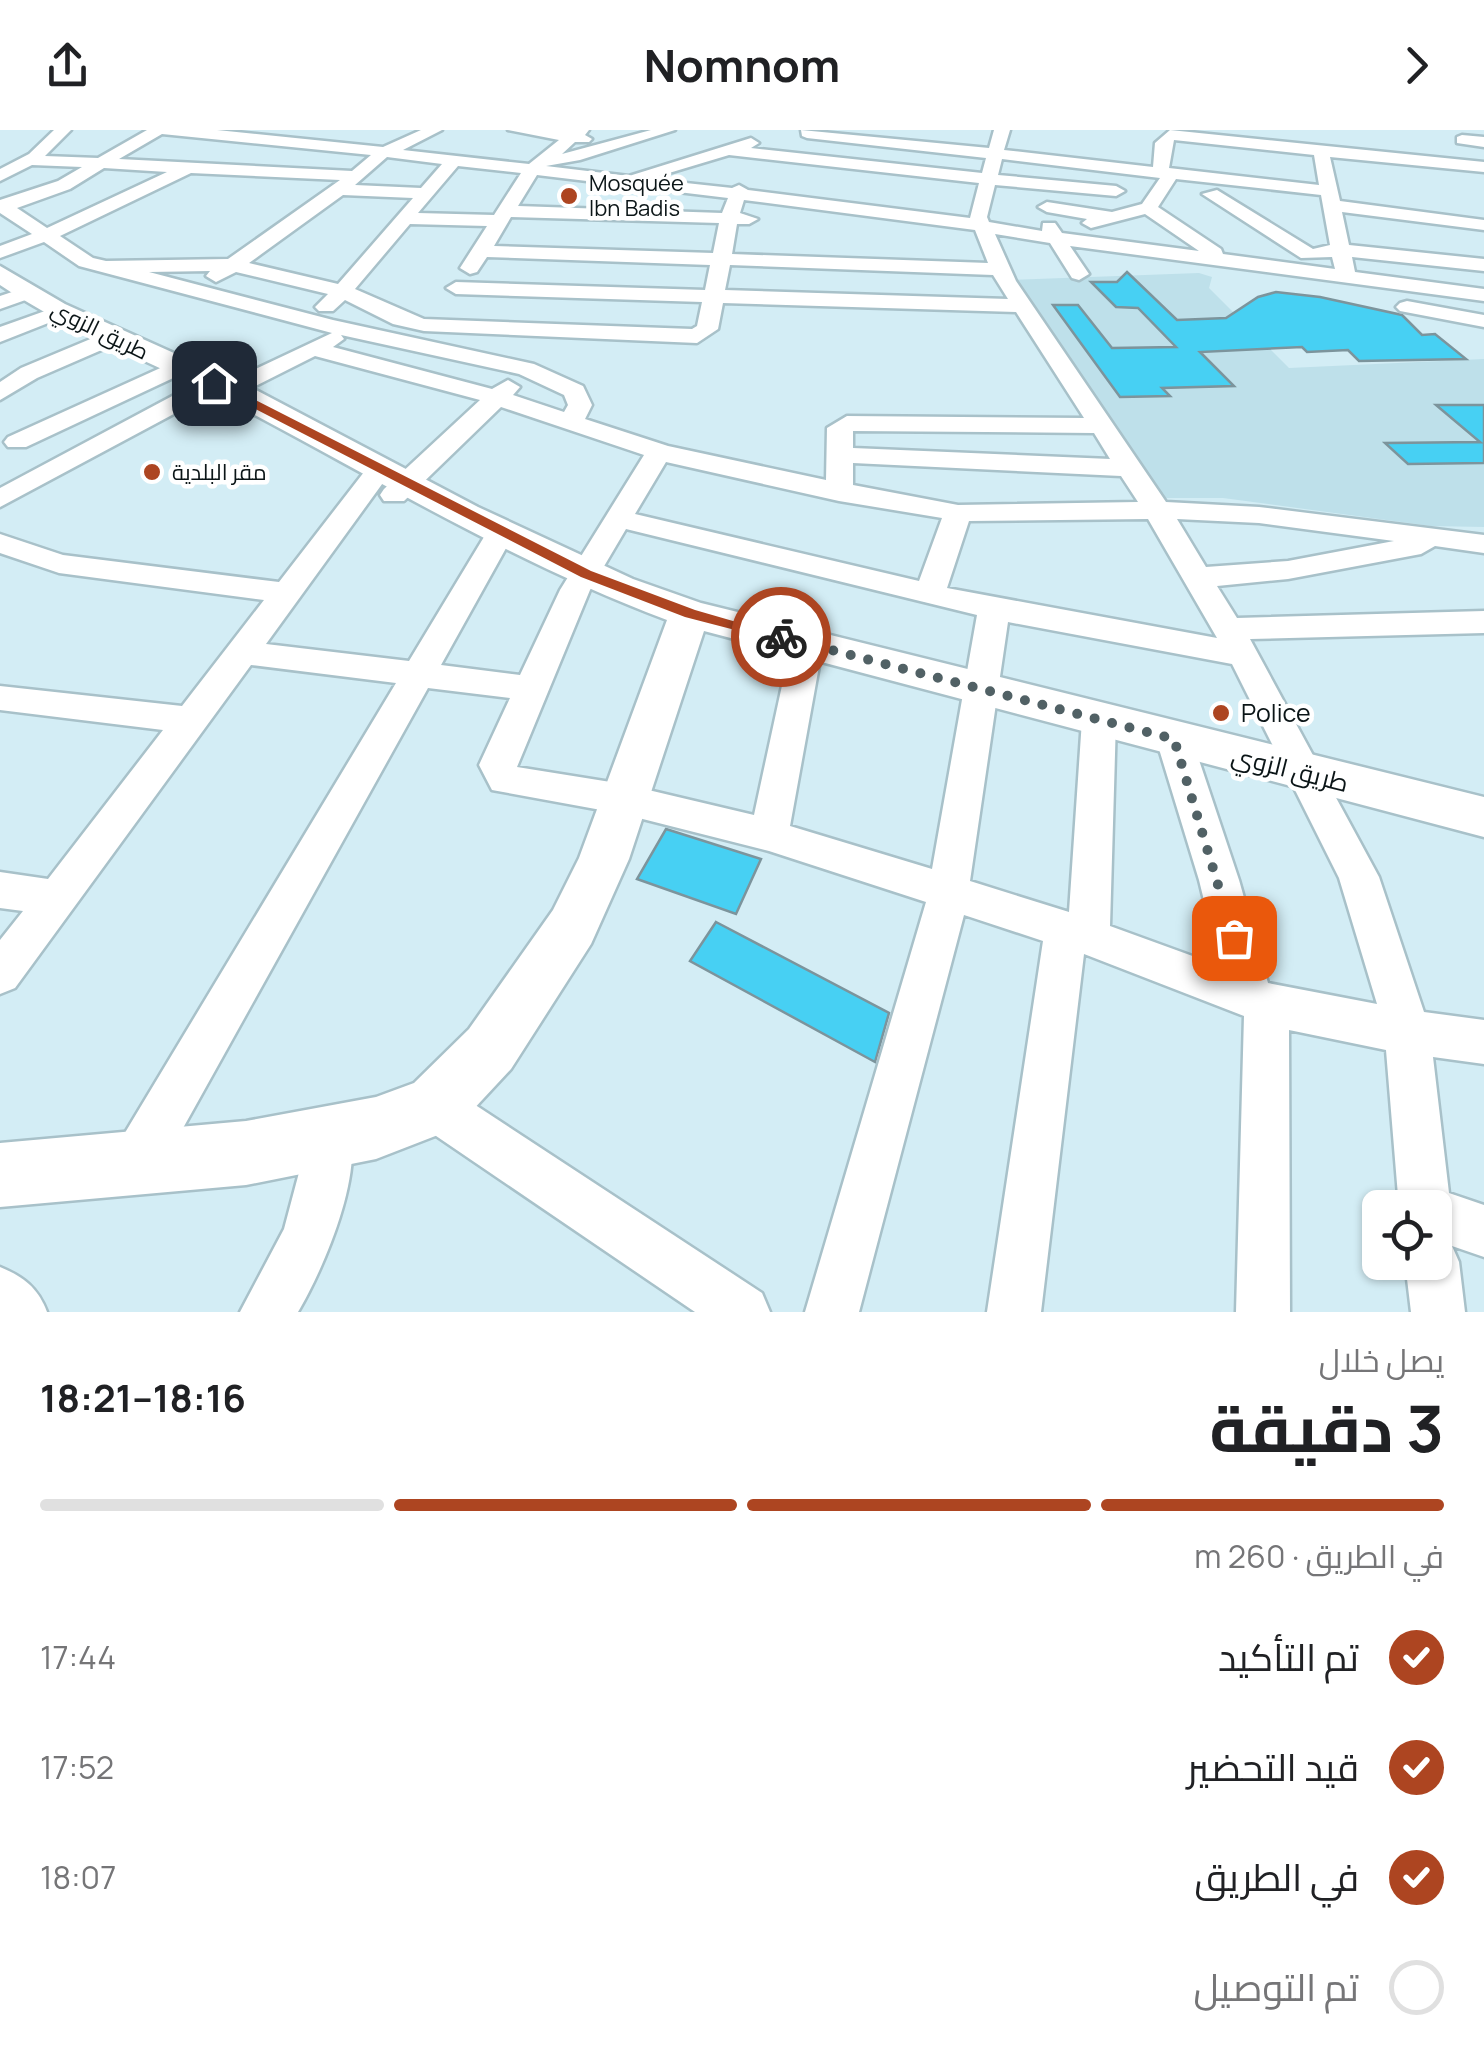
<!DOCTYPE html>
<html lang="ar">
<head>
<meta charset="utf-8">
<style>
  :root { --surface:#fff; --page:#f6f6f6; --text:#202124; --muted:#757577; --line:#e0e0e0; --accent:#ad4521 }
  body { margin:0; font-family:Manrope,Cairo,sans-serif; background:var(--page); color:var(--text); direction:rtl; height:100vh; display:flex; flex-direction:column; font-size:38px; white-space:nowrap }
  * { box-sizing:border-box; margin:0 }
  p { font-size:32px; color:var(--muted) }
  .icon { flex:none; width:55px; height:55px; fill:none; stroke:currentColor; stroke-width:2; stroke-linecap:round; stroke-linejoin:round }
  .map { position:relative; height:1182px; overflow:hidden; direction:ltr }
  .drawer { display:flex; flex-direction:column; background:var(--surface); flex:1 }
  .drawer>* { flex:none }
  .tools { position:absolute; left:1362px; top:1060px; display:grid; gap:20px }
  .tools a { display:grid; place-items:center; width:90px; height:90px; border-radius:15px; background:var(--surface); box-shadow:0 2px 8px #0004; font-size:50px }
  .pin { position:absolute; display:grid; place-items:center; width:85px; height:85px; color:#fff; margin:-42px; border-radius:20px; box-shadow:0 5px 15px #0006 }
  .courier { position:absolute; display:grid; place-items:center; width:100px; height:100px; margin:-50px; border:8px solid #ad4521; border-radius:50%; background:#fff; color:#222; box-shadow:0 2px 12px #0007 }
  .head em { font-style:normal; font-weight:700 }
  .head div { display:flex; flex-direction:column-reverse }
  .head { display:flex; align-items:center; justify-content:space-between; height:170px; padding:0 40px }
  h1 { font-size:65px; font-weight:700; line-height:75px }
  .bar { display:grid; grid-template-columns:repeat(4,1fr); gap:15px 10px; align-content:center; height:120px; padding:0 40px }
  .bar i { height:12px; border-radius:8px; background:var(--line) }
  .bar .selected { background:var(--accent) }
  .bar p { grid-column:span 4 }
  ol { padding:0 40px; list-style:none }
  li { display:flex; align-items:center; gap:30px; height:110px }
  li p { margin-inline-start:auto }
  li .icon { padding:10px; border-radius:50%; background:var(--accent); color:#fff; stroke-width:4 }
  li:last-child { color:var(--muted) }
  li i { width:55px; height:55px; border:5px solid var(--line); border-radius:50% }
  header { display:flex; justify-content:space-between; align-items:center; height:130px; padding:0 40px; background:var(--surface); font-size:45px; font-weight:700 }
  .map>svg:first-child { display:block }
  .built { fill:#bee0ea }
  .building { fill:#47d0f3; stroke:#7c949c; stroke-width:2.5 }
  .lines { fill:none; stroke-linecap:round; stroke-linejoin:round }
  .minor-casing { stroke:#a8c1c9; stroke-width:5 }
  .major-casing { stroke:#a8c1c9; stroke-width:5 }
  .minor { fill:#fff; fill-rule:evenodd }
  .major { fill:#fff; fill-rule:evenodd }
  .route { fill:#ad4521 }
  .done { stroke:#516165; stroke-width:10; stroke-dasharray:0 18 }
  .poi-dot { fill:#ad4521; stroke:#fff; stroke-width:4 }
  .labels { text-anchor:middle; stroke-width:9; stroke-linejoin:round; paint-order:stroke }
  .far-poi-label { font-size:22px; fill:#0b1517; stroke:#fff; text-anchor:start }
  .far-street-label { font-size:22px; fill:#0b1517; stroke:#fff }
  .poi-label { font-size:25px; fill:#0b1517; stroke:#fff; text-anchor:start }
  .street-label { font-size:25px; fill:#0b1517; stroke:#fff }
</style>
</head>
<body>
<header><svg class="icon" aria-label="forward" viewBox="0 0 24 24"><path d="M9 5l7 7-7 7"/></svg>Nomnom<svg class="icon" aria-label="share" viewBox="0 0 24 24"><path d="M12 15V3M7 8l5-5 5 5M5 13v7h14v-7"/></svg></header>
<div class="map">
<svg width="1484" height="1182" viewBox="0 0 1484 1182">
  <rect width="100%" height="100%" fill="#d3edf5"/>
  <polygon class="built" points="1199,143 1212,147 1209,158 1289,238 1484,229 1484,397 1431,396 1223,368 1160,368 1009,150"/>
  <g class="building">
    <polygon points="1127,142 1177,190 1226,188 1258,167 1276,162 1320,167 1402,185 1422,205 1435,204 1466,229 1359,231 1348,220 1307,222 1302,217 1200,222 1234,256 1162,258 1170,266 1120,267 1053,175 1078,175 1112,218 1176,217 1138,178 1116,177 1091,152 1117,152"/>
    <polygon points="1436,275 1484,275 1484,333 1408,334 1385,313 1480,312"/>
    <polygon points="666,699 761,729 736,784 637,749"/>
    <polygon points="716,792 889,883 875,932 690,831"/>
  </g>
  <g class="lines">
    <g class="minor-casing">
      <g id="minor">
        <path d="M54,0H71L45,26L98,28L147,0H217L383,17L421,0H442L403,20L529,34L559,10L508,0H589L585,5L592,9L589,12H575L562,24L651,0H675L580,30L546,36L629,46L751,8L759,13L751,18L982,43L986,28L807,8L802,6L801,0L989,18L994,0H1010L1004,20L1153,37L1155,13L1170,0L1484,32V42L1330,27L1340,71L1484,90V100L1342,82L1349,115L1484,129V141L1352,127L1355,142L1484,159V171L1070,116L1089,144L1079,150L1072,148L1050,113L995,104L1016,151L1166,372L1259,377L1484,405V423L1435,416L1421,424L1288,449L1217,456L1237,488L1484,481V503L1250,509L1379,747L1424,882L1484,890V934L1433,927L1449,1063L1484,1075V1127L1452,1116L1459,1132L1465,1182H1411L1405,1132H1435V1078H1399L1386,920L1289,900L1290,1182H1236L1244,886L1084,824L1041,1182H987L1043,811L964,785L859,1182H805L926,772L769,721L623,684L492,660L479,635L510,568L428,558L153,1052L135,1059L117,1052L110,1034L117,1016L396,553L251,535L15,858L0,864V810L23,781L0,778V742L48,749L163,600L0,580V556L182,576L264,470L59,443L0,423V404L63,425L279,452L371,333H389L393,339L266,514L409,531L487,402L491,396H511L515,402L441,535L520,545L560,460L644,325L501,277L404,371H384L380,365L384,359L480,270L315,226L218,275L209,277L198,271L0,377V358L206,248L214,246L226,253L332,203L79,136L44,112L0,128V116L32,104L0,83V70L58,51L82,37L32,35L0,51V39L29,24ZM162,4L371,25L352,41L119,29ZM1174,10L1314,25L1319,55L1169,38ZM729,25L979,53L970,88L748,60L739,55L732,58L649,49ZM387,27L442,34L421,58L355,55ZM1002,29L1160,48L1142,74L1112,82L1047,72L1038,77L1047,82L1087,89L1082,93L1091,98L1145,84L1199,121L1062,103L1055,93H1043L1042,101L989,92L987,87L995,55L1116,66L1125,61L1116,56L998,45ZM458,36L521,43L494,85L418,83ZM104,38L167,42L47,98L17,78L70,59ZM191,43L340,50L228,129L106,131L93,128L60,106ZM537,45L728,68L722,83L518,76ZM1176,49L1321,65L1330,115L1313,119L1217,60L1202,64L1301,128L1332,127L1335,139L1223,124L1221,119L1158,77ZM343,65L413,68L338,154L249,133ZM744,70L975,100L988,133L732,124L737,94H749L758,89L740,83ZM511,87L719,93L713,123L494,116ZM410,94L487,96L460,138L470,144L477,142L487,127L710,135L705,160L456,152L446,158L456,164L702,172L697,196L692,199L424,189L355,159ZM730,135L993,145L1008,169L725,160ZM210,141L206,146L216,152L236,142L328,164L315,177L319,181H333L345,170L393,194L424,201L697,213L718,199L723,173L1016,182L1084,288L847,286L827,298L826,350L668,316L585,289L592,275L583,256L534,234L333,190L149,142ZM341,205L519,244L564,265L568,275L564,282L513,265L520,257L508,250L492,259L333,217L344,209ZM853,301L1094,303L1110,329L853,318ZM666,332L839,371L942,388L919,451L635,384ZM853,333L1121,346L1138,372L958,375L853,355ZM1148,389L1217,508L947,458L969,391ZM1177,389L1259,393L1394,411L1288,431L1206,437ZM626,399L977,485L932,739L790,696L823,514L818,506L807,503L796,506L791,514L754,685L623,654L517,637L590,460ZM1008,492L1232,534L1339,748L1377,874L1268,853L1239,750L1192,609L1187,599L1174,596L1161,599L1156,609L1199,750L1220,836L1110,796L1116,590L1111,581L1099,577L1087,581L1082,590L1069,782L970,751Z"/>
        <polygon points="1462,5 1484,7 1484,17 1457,13 1457,7"/>
        <polygon points="27,157 34,159 37,163 34,167 0,179 0,166"/>
        <polygon points="1407,171 1484,185 1484,197 1400,181 1396,177 1400,173"/>
        <polygon points="59,176 66,178 70,182 66,186 0,212 0,197"/>
        <polygon points="112,200 120,202 123,207 120,212 37,248 0,270 0,252 21,238"/>
        <polygon points="178,230 190,237 186,242 26,317 8,317 4,312 8,307"/>
        <polygon points="434,952 451,959 762,1163 770,1182 695,1182 417,993 410,976 417,959"/>
        <path d="M330,982L347,990C367,1038 324,1138 298,1182H240L284,1099L313,990Z"/>
        <path d="M0,1137C24,1147 38,1158 47,1182H0Z"/>
      </g>
    </g>
    <g class="major-casing">
      <path id="major" d="M0,136L65,174L256,260L478,377L633,449L701,473L1484,667V707L704,501L629,729L591,814L511,939L456,998L376,1029L246,1055L0,1077V1013L246,991L376,967L414,953L469,899L553,780L579,728L667,490C517,434 380,351 238,276C159,234 75,205 0,155Z"/>
    </g>
    <use href="#minor" class="minor"/>
    <use href="#major" class="major"/>
  </g>
  <polygon class="route" points="211,251 218,251 591,441 695,480 788,507 781,512 685,487 581,447 211,256"/>
  <g class="lines">
    <polyline class="done" points="781,507 1174,609 1234,808"/>
  </g>
  <g class="poi-dot">
    <circle cx="569" cy="66" r="10"/>
    <circle cx="152" cy="342" r="10"/>
    <circle cx="1221" cy="583" r="10"/>
  </g>
  <g class="labels">
    <g class="far-poi-label">
      <text x="589" y="61">Mosquée<tspan x="589" dy="25">Ibn Badis</tspan></text>
      <text x="172" y="350">مقر البلدية</text>
    </g>
    <g class="far-street-label">
      <text transform="translate(100 200) rotate(26)" y="8">طريق الزوي</text>
    </g>
    <g class="poi-label">
      <text x="1241" y="592">Police</text>
    </g>
    <g class="street-label">
      <text transform="translate(1290 639) rotate(14)" y="9">طريق الزوي</text>
    </g>
  </g>
</svg>
<div class="tools">
<a><svg class="icon" aria-label="locate" viewBox="0 0 24 24"><circle cx="12" cy="12" r="6"/><path d="M12 2v4M12 18v4M2 12h4M18 12h4"/></svg></a>
</div>
<div class="pin" style="left:1234px;top:808px;background:#ea580c"><svg class="icon" aria-label="bag" viewBox="0 0 24 24"><path d="M5 8h14l-1 12H6zM9 8a3 3 0 0 1 6 0"/></svg></div>
<div class="pin" style="left:214px;top:253px;background:#1f2937"><svg class="icon" aria-label="home" viewBox="0 0 24 24"><path d="M3 11l9-7 9 7M6 9v11h12V9"/></svg></div>
<div class="courier" style="left:781px;top:507px"><svg class="icon" aria-label="bike" viewBox="0 0 24 24"><circle cx="6" cy="16" r="4"/><circle cx="18" cy="16" r="4"/><path d="M6 16l4-8h5l3 8M10 8l3 8H6M13 5h3"/></svg></div>
</div>
<section class="drawer">
<div class="head"><div><h1>3 دقيقة</h1><p>يصل خلال</p></div><em>18:16–18:21</em></div>
<div class="bar"><i class="selected"></i><i class="selected"></i><i class="selected"></i><i></i><p>في الطريق · 260 m</p></div>
<ol>
<li><svg class="icon" aria-label="check" viewBox="0 0 24 24"><path d="M5 12l5 5 9-10"/></svg>تم التأكيد<p>17:44</p></li>
<li><svg class="icon" aria-label="check" viewBox="0 0 24 24"><path d="M5 12l5 5 9-10"/></svg>قيد التحضير<p>17:52</p></li>
<li><svg class="icon" aria-label="check" viewBox="0 0 24 24"><path d="M5 12l5 5 9-10"/></svg>في الطريق<p>18:07</p></li>
<li><i></i>تم التوصيل</li>
</ol>
</section>
</body>
</html>
